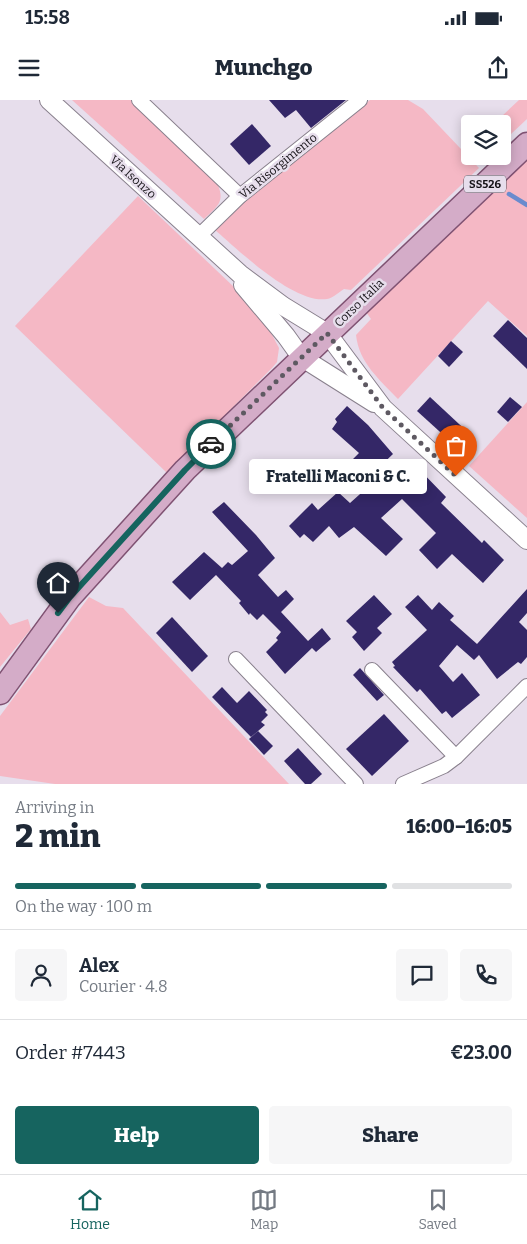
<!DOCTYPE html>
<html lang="en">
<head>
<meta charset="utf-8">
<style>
  :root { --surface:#fff; --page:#f6f6f7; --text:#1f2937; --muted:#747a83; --line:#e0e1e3; --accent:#16645f }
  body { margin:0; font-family:Bitter,serif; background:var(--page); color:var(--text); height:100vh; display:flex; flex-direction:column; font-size:19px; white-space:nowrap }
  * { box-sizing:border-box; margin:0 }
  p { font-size:16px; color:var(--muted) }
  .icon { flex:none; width:28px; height:28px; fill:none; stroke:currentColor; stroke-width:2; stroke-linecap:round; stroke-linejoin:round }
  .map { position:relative; height:684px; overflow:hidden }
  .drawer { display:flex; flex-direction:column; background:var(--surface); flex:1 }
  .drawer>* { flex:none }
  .buttons { position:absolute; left:461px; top:15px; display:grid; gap:10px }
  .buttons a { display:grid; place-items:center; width:50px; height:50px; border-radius:5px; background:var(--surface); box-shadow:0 2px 12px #0003; font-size:25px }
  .pin { position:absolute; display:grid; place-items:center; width:42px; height:42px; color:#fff; margin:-51px -21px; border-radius:50% 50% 50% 0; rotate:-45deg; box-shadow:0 0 5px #0007 }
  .pin .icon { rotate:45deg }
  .courier { position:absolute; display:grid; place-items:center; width:50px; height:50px; margin:-25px; border:4px solid #16645f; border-radius:50%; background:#fff; color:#222; box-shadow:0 1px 6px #0007 }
  .bubble { position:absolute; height:35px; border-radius:5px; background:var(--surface); box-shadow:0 2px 12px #0003; font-size:16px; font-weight:800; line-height:35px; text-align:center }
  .head em { font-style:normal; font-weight:800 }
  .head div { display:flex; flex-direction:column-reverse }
  .head { display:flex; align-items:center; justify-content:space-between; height:85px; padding:0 15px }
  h1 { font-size:32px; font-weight:800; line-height:38px }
  .bar { display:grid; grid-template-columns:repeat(4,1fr); gap:8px 5px; align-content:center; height:60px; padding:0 15px }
  .bar i { height:6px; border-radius:4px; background:var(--line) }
  .bar .current { background:var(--accent) }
  .bar p { grid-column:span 4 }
  .line { display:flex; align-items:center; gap:12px; padding:0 15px; border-top:1px solid var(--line) }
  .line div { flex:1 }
  .round { display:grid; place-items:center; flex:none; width:52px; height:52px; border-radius:5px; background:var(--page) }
  .action { display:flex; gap:10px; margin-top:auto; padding:10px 15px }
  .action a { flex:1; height:58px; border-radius:5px; background:var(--accent); color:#fff; font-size:20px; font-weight:800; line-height:58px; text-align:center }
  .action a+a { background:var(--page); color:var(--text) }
  .status { display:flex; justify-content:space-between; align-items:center; height:35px; padding:0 25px; background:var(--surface); direction:ltr }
  .status svg { height:14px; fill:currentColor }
  header { display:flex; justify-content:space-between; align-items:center; height:65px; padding:0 15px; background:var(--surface); font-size:22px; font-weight:800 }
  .tab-bar { display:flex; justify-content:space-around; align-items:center; height:70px; border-top:1px solid var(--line); background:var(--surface); font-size:14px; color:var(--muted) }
  .tab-bar a { display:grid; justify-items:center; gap:2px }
  .tab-bar .current { color:var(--accent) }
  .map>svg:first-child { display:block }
  .green { fill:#f5b8c5 }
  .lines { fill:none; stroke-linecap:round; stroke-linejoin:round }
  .stream { stroke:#6a8bce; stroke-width:4.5 }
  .building { fill:#342767 }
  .minor-casing { stroke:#89808d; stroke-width:16 }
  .tertiary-casing { stroke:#89808d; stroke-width:20 }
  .primary-casing { stroke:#7f5272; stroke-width:25 }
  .minor { stroke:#fff; stroke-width:14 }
  .tertiary { stroke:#fff; stroke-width:18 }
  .primary { stroke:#d4acc8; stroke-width:22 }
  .done { stroke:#5e5962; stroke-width:5; stroke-dasharray:0 9 }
  .route { stroke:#16645f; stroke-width:6 }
  .labels { text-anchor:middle; stroke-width:5; stroke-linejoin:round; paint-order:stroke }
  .shield { fill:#e7deec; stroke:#544f57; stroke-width:1 }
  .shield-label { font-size:11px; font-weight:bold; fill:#151217 }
  .street-label { font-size:12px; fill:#151217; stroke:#e7deec }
</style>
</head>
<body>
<div class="status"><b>15:58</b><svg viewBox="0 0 49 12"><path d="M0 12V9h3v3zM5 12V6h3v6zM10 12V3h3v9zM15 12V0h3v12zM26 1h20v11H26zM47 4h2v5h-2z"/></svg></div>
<header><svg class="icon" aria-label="menu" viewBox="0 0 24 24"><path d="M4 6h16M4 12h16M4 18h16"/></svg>Munchgo<svg class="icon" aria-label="share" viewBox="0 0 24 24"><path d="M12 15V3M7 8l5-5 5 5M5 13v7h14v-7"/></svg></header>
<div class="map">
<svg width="527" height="684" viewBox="0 0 527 684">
  <rect width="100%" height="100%" fill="#e7deec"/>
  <g class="green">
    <path d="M72,0H131L216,81C226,101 219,105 204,119Z"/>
    <path d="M370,0H408L423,9L479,68L351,190L344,189C339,192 333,198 327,199C294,204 238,150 214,129L238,107Z"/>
    <polygon points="519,0 527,0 527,19 511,34 503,29 502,24 501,24 502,16"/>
    <path d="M527,58V236L488,201L398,299C380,280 359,263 356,235L371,219L366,212Z"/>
    <polygon points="138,96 253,205 269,229 279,248 277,262 272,268 167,373 15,226"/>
    <polygon points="527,302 527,418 469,366"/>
    <polygon points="89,497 106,506 123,508 289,684 55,684 0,676 0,616"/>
    <polygon points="0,512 10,525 28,519 31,529 0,567"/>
  </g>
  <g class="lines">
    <polyline class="stream" points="509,94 527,105"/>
  </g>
  <g class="building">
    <polygon points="269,0 346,0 311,28 296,10 285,18"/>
    <polygon points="252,24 271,46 249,65 230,44"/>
    <polygon points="508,220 527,238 527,269 493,236"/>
    <polygon points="451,241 463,252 449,267 438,256"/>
    <polygon points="430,297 473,337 461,351 417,311"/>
    <polygon points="510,297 522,307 508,322 497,312"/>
    <polygon points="347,306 368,325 393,354 369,377 353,359 359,353 332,329 337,322 335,319"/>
    <polygon points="416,366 446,397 441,403 482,443 484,440 504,460 483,483 452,454 437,469 419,450 436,433 402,399 381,418 403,439 386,456 354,427 339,438 329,426 313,442 304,434 300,438 289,426 312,403 318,410 338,392 350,403 378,378 391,393"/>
    <polygon points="224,402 256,435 275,458 258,475 278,497 286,490 294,499 281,512 308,541 322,528 331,539 316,552 312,548 285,574 266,552 278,540 276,538 281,532 263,514 257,520 250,513 249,515 239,503 241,501 216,475 190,500 172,482 204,452 222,468 228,462 232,465 248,451 212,412"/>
    <polygon points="527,489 527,513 519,522 527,530 527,557 521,564 518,562 497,579 479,555 474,560 457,545 439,566 453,582 462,573 480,595 452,618 446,611 442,614 420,589 417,592 393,567 395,566 392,562 427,530 405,507 418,495 432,510 439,502 454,516 450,520 477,544"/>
    <polygon points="374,495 392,514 377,528 382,533 364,551 352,537 357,532 346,521"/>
    <polygon points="172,517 208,556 192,572 156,533"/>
    <polygon points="360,568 384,595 377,601 353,575"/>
    <polygon points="222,587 237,603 249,591 267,610 265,612 268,615 261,622 265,625 251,637 212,597"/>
    <polygon points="384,614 409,641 372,676 346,649"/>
    <polygon points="258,631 273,646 264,655 249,639"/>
    <polygon points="298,648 322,674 311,684 305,684 284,661"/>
  </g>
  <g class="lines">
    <g class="minor-casing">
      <g id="minor">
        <polyline points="139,0 240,96"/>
        <polyline points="198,137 240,96 360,0"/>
        <polyline points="236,559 356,684"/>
        <polyline points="372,570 456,657"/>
        <polyline points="403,684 444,666 456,657 527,586"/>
      </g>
    </g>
    <g class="tertiary-casing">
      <g id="tertiary">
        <polyline points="49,0 240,174 283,206 327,233 383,308 527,440"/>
        <polyline points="243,185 286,236 301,257 374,303"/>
      </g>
    </g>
    <g class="primary-casing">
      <polyline id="primary" points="0,593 70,497 185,370 527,44"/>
    </g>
    <use href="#minor" class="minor"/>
    <use href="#tertiary" class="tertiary"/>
    <use href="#primary" class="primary"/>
  </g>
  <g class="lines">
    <polyline class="done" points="211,344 327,233 383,308 456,376"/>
    <polyline class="route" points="58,513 70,497 185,370 211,344"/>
  </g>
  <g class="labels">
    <rect class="shield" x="464" y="75.5" width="42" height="17" rx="4"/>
    <g class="shield-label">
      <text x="485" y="88">SS526</text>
    </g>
    <g class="street-label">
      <text transform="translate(278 66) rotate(-39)" y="4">Via Risorgimento</text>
      <text transform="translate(133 77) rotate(42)" y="4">Via Isonzo</text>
      <text transform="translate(359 203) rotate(-44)" y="4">Corso Italia</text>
    </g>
  </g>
</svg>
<div class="buttons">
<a><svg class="icon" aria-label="layers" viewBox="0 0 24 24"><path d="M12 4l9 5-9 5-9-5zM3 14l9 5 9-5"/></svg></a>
</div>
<div class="pin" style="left:456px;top:376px;background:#ea580c"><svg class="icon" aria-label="bag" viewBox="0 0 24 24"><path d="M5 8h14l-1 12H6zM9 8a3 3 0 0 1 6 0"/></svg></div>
<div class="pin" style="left:58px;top:513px;background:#1f2937"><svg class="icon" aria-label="home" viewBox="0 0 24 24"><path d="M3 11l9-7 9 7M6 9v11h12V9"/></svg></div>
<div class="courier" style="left:211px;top:344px"><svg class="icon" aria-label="car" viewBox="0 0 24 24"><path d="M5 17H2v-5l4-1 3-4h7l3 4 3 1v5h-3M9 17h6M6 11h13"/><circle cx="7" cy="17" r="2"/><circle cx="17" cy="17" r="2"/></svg></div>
<div class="bubble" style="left:249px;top:359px;width:178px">Fratelli Maconi &amp; C.</div>
</div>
<section class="drawer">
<div class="head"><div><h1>2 min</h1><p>Arriving in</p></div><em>16:00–16:05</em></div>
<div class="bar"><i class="current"></i><i class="current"></i><i class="current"></i><i></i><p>On the way · 100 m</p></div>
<div class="line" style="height:90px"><a class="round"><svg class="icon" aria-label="person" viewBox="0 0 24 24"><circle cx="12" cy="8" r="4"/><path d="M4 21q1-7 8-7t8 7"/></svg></a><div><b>Alex</b><p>Courier · 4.8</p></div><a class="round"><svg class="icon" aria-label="chat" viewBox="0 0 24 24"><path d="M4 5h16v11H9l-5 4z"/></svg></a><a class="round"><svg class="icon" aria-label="phone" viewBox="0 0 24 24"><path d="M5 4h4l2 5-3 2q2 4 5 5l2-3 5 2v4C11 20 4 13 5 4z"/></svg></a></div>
<div class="line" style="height:65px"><div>Order #7443</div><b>€23.00</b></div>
<div class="action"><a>Help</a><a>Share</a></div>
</section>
<nav class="tab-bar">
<a class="current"><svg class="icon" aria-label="home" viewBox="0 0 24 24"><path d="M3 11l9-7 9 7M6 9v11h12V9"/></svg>Home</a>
<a><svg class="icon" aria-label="map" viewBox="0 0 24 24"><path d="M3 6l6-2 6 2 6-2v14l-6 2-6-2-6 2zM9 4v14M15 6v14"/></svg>Map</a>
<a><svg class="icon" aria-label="saved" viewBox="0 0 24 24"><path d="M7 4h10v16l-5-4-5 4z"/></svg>Saved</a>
</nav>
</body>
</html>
